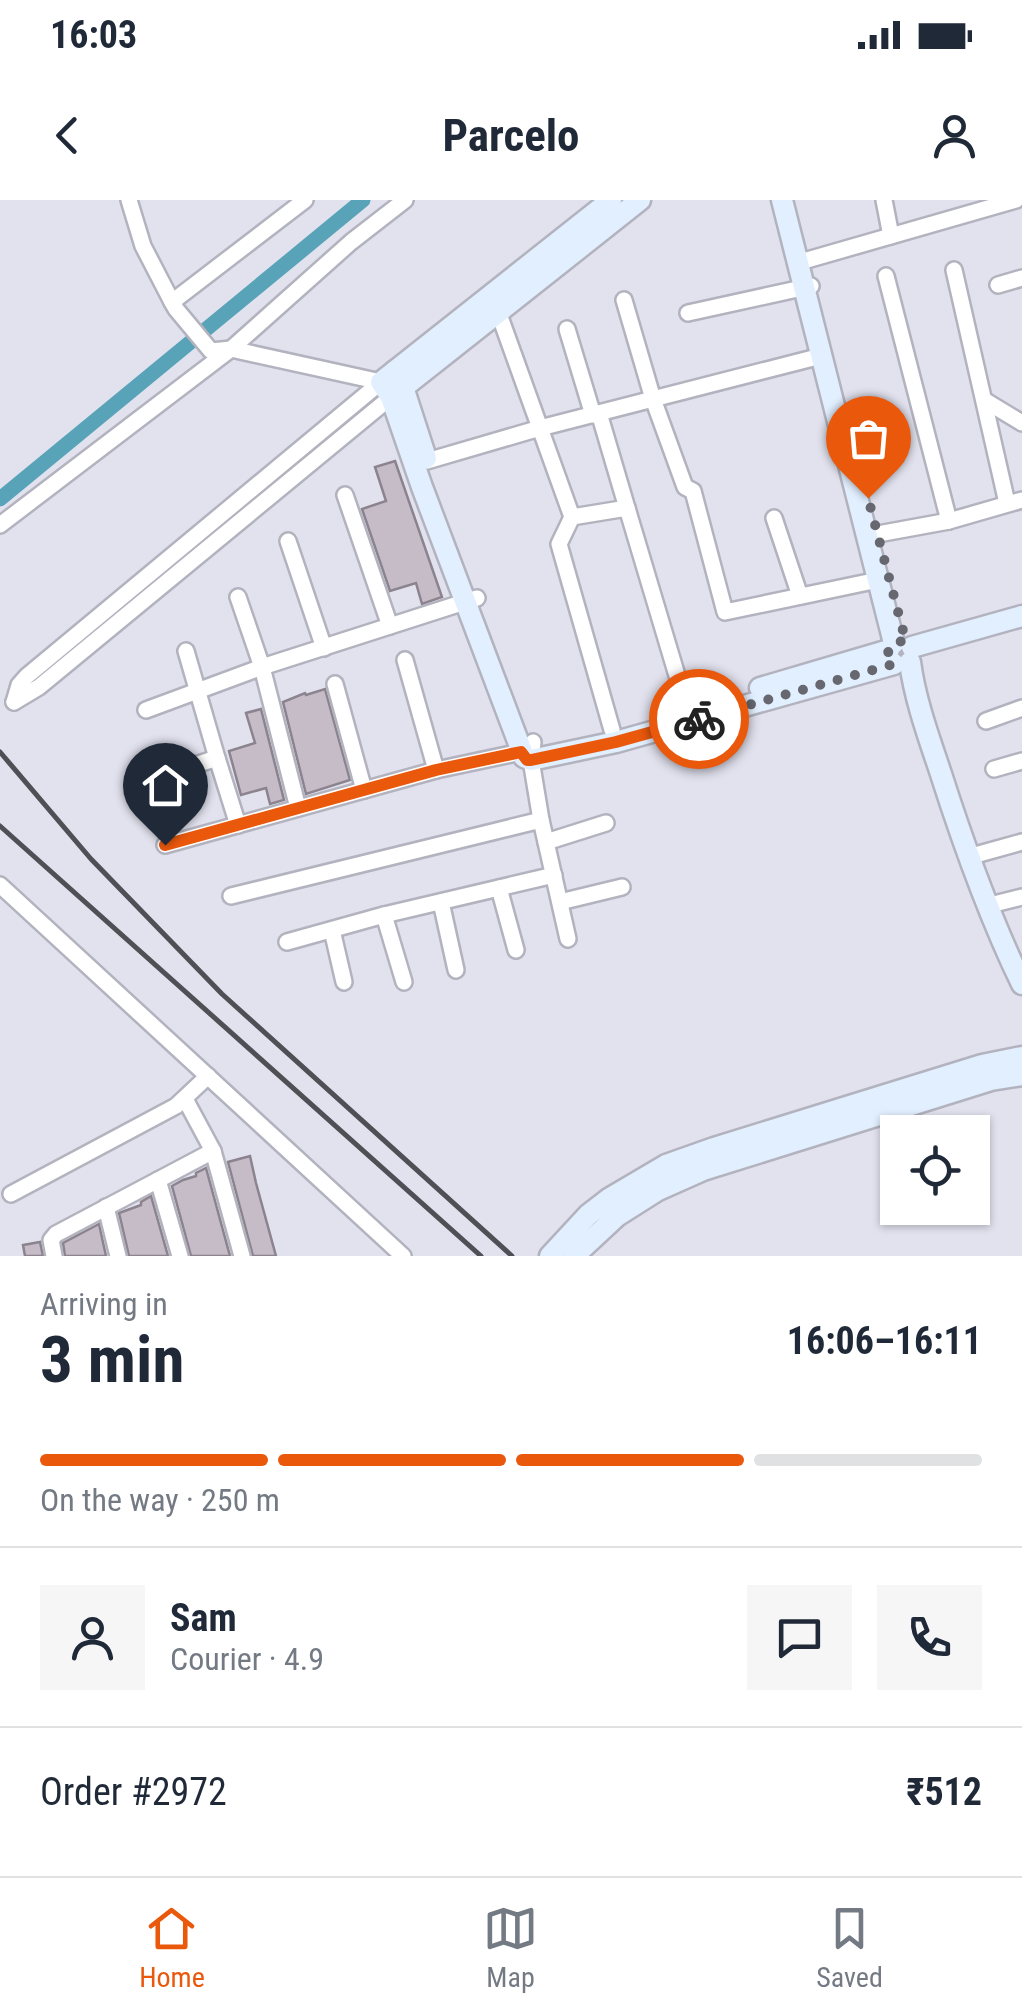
<!DOCTYPE html>
<html lang="en">
<head>
<meta charset="utf-8">
<style>
  :root { --surface:#fff; --page:#f6f6f7; --text:#1f2937; --muted:#747a83; --line:#e0e1e3; --accent:#ea580c }
  body { margin:0; font-family:"Roboto Condensed",sans-serif; background:var(--page); color:var(--text); height:100vh; display:flex; flex-direction:column; font-size:38px; white-space:nowrap }
  * { box-sizing:border-box; margin:0 }
  p { font-size:32px; color:var(--muted) }
  .icon { flex:none; width:55px; height:55px; fill:none; stroke:currentColor; stroke-width:2; stroke-linecap:round; stroke-linejoin:round }
  .map { position:relative; height:1056px; overflow:hidden }
  .panel { display:flex; flex-direction:column; background:var(--surface); flex:1 }
  .panel>* { flex:none }
  .fabs { position:absolute; left:880px; top:915px; display:grid; gap:20px }
  .fabs a { display:grid; place-items:center; width:110px; height:110px; border-radius:0px; background:var(--surface); box-shadow:0 2px 8px #0004; font-size:50px }
  .pin { position:absolute; display:grid; place-items:center; width:85px; height:85px; color:#fff; margin:-102px -42px; border-radius:50% 50% 50% 0; rotate:-45deg; box-shadow:0 0 10px #0007 }
  .pin .icon { rotate:45deg }
  .courier { position:absolute; display:grid; place-items:center; width:100px; height:100px; margin:-50px; border:8px solid #ea580c; border-radius:50%; background:#fff; color:#222; box-shadow:0 2px 12px #0007 }
  .headline em { font-style:normal; font-weight:700 }
  .headline div { display:flex; flex-direction:column-reverse }
  .headline { display:flex; align-items:center; justify-content:space-between; height:170px; padding:0 40px }
  h1 { font-size:65px; font-weight:700; line-height:75px }
  .bar { display:grid; grid-template-columns:repeat(4,1fr); gap:15px 10px; align-content:center; height:120px; padding:0 40px }
  .bar i { height:12px; border-radius:8px; background:var(--line) }
  .bar .on { background:var(--accent) }
  .bar p { grid-column:span 4 }
  .line { display:flex; align-items:center; gap:25px; padding:0 40px; border-top:2px solid var(--line) }
  .line div { flex:1 }
  .round { display:grid; place-items:center; flex:none; width:105px; height:105px; border-radius:0px; background:var(--page) }
  .status { display:flex; justify-content:space-between; align-items:center; height:70px; padding:0 50px; background:var(--surface); direction:ltr }
  .status svg { height:28px; fill:currentColor }
  header { display:flex; justify-content:space-between; align-items:center; height:130px; padding:0 40px; background:var(--surface); font-size:45px; font-weight:700 }
  .dock { display:flex; justify-content:space-around; align-items:center; height:140px; border-top:2px solid var(--line); background:var(--surface); font-size:28px; color:var(--muted) }
  .dock a { display:grid; justify-items:center; gap:5px }
  .dock .on { color:var(--accent) }
  .map>svg:first-child { display:block }
  .lines { fill:none; stroke-linecap:round; stroke-linejoin:round }
  .canal { stroke:#58a3b7; stroke-width:15 }
  .building { fill:#c5bcc7; stroke:#8b838d; stroke-width:2.5 }
  .street-casing { stroke:#b3b3bf; stroke-width:20 }
  .secondary-casing { stroke:#b3b3bf; stroke-width:25 }
  .street { stroke:#fff; stroke-width:15 }
  .secondary { stroke:#e2effe; stroke-width:20 }
  .rail { stroke:#4f4f55; stroke-width:5 }
  .done { stroke:#67676f; stroke-width:10; stroke-dasharray:0 18 }
  .route { stroke:#ea580c; stroke-width:12 }
</style>
</head>
<body>
<div class="status"><b>16:03</b><svg viewBox="0 0 49 12"><path d="M0 12V9h3v3zM5 12V6h3v6zM10 12V3h3v9zM15 12V0h3v12zM26 1h20v11H26zM47 4h2v5h-2z"/></svg></div>
<header><svg class="icon" aria-label="back" viewBox="0 0 24 24"><path d="M15 5l-7 7 7 7"/></svg>Parcelo<svg class="icon" aria-label="person" viewBox="0 0 24 24"><circle cx="12" cy="8" r="4"/><path d="M4 21q1-7 8-7t8 7"/></svg></header>
<div class="map">
<svg width="1022" height="1056" viewBox="0 0 1022 1056">
  <rect width="100%" height="100%" fill="#e2e2ef"/>
  <g class="lines">
    <polyline class="canal" points="0,299 363,0"/>
  </g>
  <g class="building">
    <polygon points="395,261 442,397 422,404 416,383 390,391 362,309 386,301 375,267"/>
    <polygon points="325,489 350,580 306,594 283,502 305,493 306,495"/>
    <polygon points="261,509 284,600 270,604 266,588 241,595 229,551 255,543 246,513"/>
    <polygon points="250,956 256,983 276,1056 253,1056 228,962"/>
    <polygon points="206,968 230,1056 191,1056 172,986 183,980 196,976 196,973"/>
    <polygon points="151,996 168,1056 129,1056 119,1013 141,1005 141,1002"/>
    <polygon points="99,1024 106,1056 65,1056 63,1043"/>
    <polygon points="40,1042 43,1056 25,1056 23,1045"/>
  </g>
  <g class="lines">
    <g class="street-casing">
      <g id="street">
        <polyline points="129,0 143,46 172,102"/>
        <polyline points="305,0 172,102 176,109 211,151 231,149 381,182"/>
        <polyline points="884,0 891,36"/>
        <polyline points="807,60 1016,0"/>
        <polyline points="954,70 1007,303"/>
        <polyline points="886,76 949,321"/>
        <polyline points="998,85 1022,78"/>
        <polyline points="624,100 653,199 685,287 693,291 725,412 878,380"/>
        <polyline points="688,113 811,86"/>
        <polyline points="567,129 593,215"/>
        <polyline points="984,200 1022,223"/>
        <polyline points="599,213 627,308"/>
        <polyline points="427,261 540,228 495,103"/>
        <polyline points="345,295 390,426"/>
        <polyline points="572,317 559,344 612,530"/>
        <polyline points="774,318 800,396"/>
        <polyline points="0,325 231,149 351,42 405,0"/>
        <polyline points="878,334 949,321 1022,300"/>
        <polyline points="288,341 324,448"/>
        <polyline points="238,397 262,467 298,608"/>
        <polyline points="186,451 217,558"/>
        <polyline points="405,460 436,570"/>
        <polyline points="335,484 364,590"/>
        <polyline points="14,502 19,485 27,476 381,182"/>
        <polyline points="14,502 39,487 391,197"/>
        <polyline points="687,509 627,308 572,317 540,228 821,156"/>
        <polyline points="146,510 262,467 477,398"/>
        <polyline points="986,521 1022,508"/>
        <polyline points="994,569 1022,561"/>
        <polyline points="133,585 217,558 238,625"/>
        <polyline points="541,620 568,739"/>
        <polyline points="546,642 606,623"/>
        <polyline points="165,645 436,570 521,552"/>
        <polyline points="968,657 1022,642"/>
        <polyline points="0,685 403,1056"/>
        <polyline points="499,688 516,750"/>
        <polyline points="231,696 541,620 531,560 533,542"/>
        <polyline points="441,702 456,770"/>
        <polyline points="560,702 622,687"/>
        <polyline points="986,706 1022,697"/>
        <polyline points="384,715 404,782"/>
        <polyline points="332,730 344,782"/>
        <polyline points="287,742 384,715 554,675"/>
        <polyline points="185,899 213,951 242,1056"/>
        <polyline points="158,980 180,1056"/>
        <polyline points="11,994 176,906 208,876"/>
        <polyline points="106,1007 118,1056"/>
        <polyline points="54,1056 51,1040 56,1034 213,951"/>
      </g>
    </g>
    <g class="secondary-casing">
      <g id="secondary">
        <polyline points="611,0 381,182 391,197 422,287 524,557 531,560 616,542 894,464"/>
        <polyline points="782,0 894,443"/>
        <polyline points="395,171 403,187 426,258"/>
        <polyline points="395,194 640,0"/>
        <polyline points="912,447 1022,416"/>
        <path d="M910,462C915,500 929,538 941,574C964,646 989,716 1022,784"/>
        <polyline points="760,488 889,450"/>
        <polyline points="550,1056 588,1015 610,998 666,965 714,948 982,865 1022,857"/>
        <polyline points="574,1056 617,1016 658,990 703,970 991,880 1022,875"/>
      </g>
    </g>
    <use href="#street" class="street"/>
    <use href="#secondary" class="secondary"/>
    <g class="rail">
      <polyline points="0,552 91,659 222,794 512,1056"/>
      <polyline points="0,626 481,1056"/>
    </g>
  </g>
  <g class="lines">
    <path class="done" d="M699,519L894,464L888,454C889,444 896,440 906,442L868,298"/>
    <polyline class="route" points="165,645 436,570 521,552 527,560 531,560 616,542 699,519"/>
  </g>
</svg>
<div class="fabs">
<a><svg class="icon" aria-label="locate" viewBox="0 0 24 24"><circle cx="12" cy="12" r="6"/><path d="M12 2v4M12 18v4M2 12h4M18 12h4"/></svg></a>
</div>
<div class="pin" style="left:868px;top:298px;background:#ea580c"><svg class="icon" aria-label="bag" viewBox="0 0 24 24"><path d="M5 8h14l-1 12H6zM9 8a3 3 0 0 1 6 0"/></svg></div>
<div class="pin" style="left:165px;top:645px;background:#1f2937"><svg class="icon" aria-label="home" viewBox="0 0 24 24"><path d="M3 11l9-7 9 7M6 9v11h12V9"/></svg></div>
<div class="courier" style="left:699px;top:519px"><svg class="icon" aria-label="bike" viewBox="0 0 24 24"><circle cx="6" cy="16" r="4"/><circle cx="18" cy="16" r="4"/><path d="M6 16l4-8h5l3 8M10 8l3 8H6M13 5h3"/></svg></div>
</div>
<section class="panel">
<div class="headline"><div><h1>3 min</h1><p>Arriving in</p></div><em>16:06–16:11</em></div>
<div class="bar"><i class="on"></i><i class="on"></i><i class="on"></i><i></i><p>On the way · 250 m</p></div>
<div class="line" style="height:180px"><a class="round"><svg class="icon" aria-label="person" viewBox="0 0 24 24"><circle cx="12" cy="8" r="4"/><path d="M4 21q1-7 8-7t8 7"/></svg></a><div><b>Sam</b><p>Courier · 4.9</p></div><a class="round"><svg class="icon" aria-label="chat" viewBox="0 0 24 24"><path d="M4 5h16v11H9l-5 4z"/></svg></a><a class="round"><svg class="icon" aria-label="phone" viewBox="0 0 24 24"><path d="M5 4h4l2 5-3 2q2 4 5 5l2-3 5 2v4C11 20 4 13 5 4z"/></svg></a></div>
<div class="line" style="height:130px"><div>Order #2972</div><b>₹512</b></div>
</section>
<nav class="dock">
<a class="on"><svg class="icon" aria-label="home" viewBox="0 0 24 24"><path d="M3 11l9-7 9 7M6 9v11h12V9"/></svg>Home</a>
<a><svg class="icon" aria-label="map" viewBox="0 0 24 24"><path d="M3 6l6-2 6 2 6-2v14l-6 2-6-2-6 2zM9 4v14M15 6v14"/></svg>Map</a>
<a><svg class="icon" aria-label="saved" viewBox="0 0 24 24"><path d="M7 4h10v16l-5-4-5 4z"/></svg>Saved</a>
</nav>
</body>
</html>
